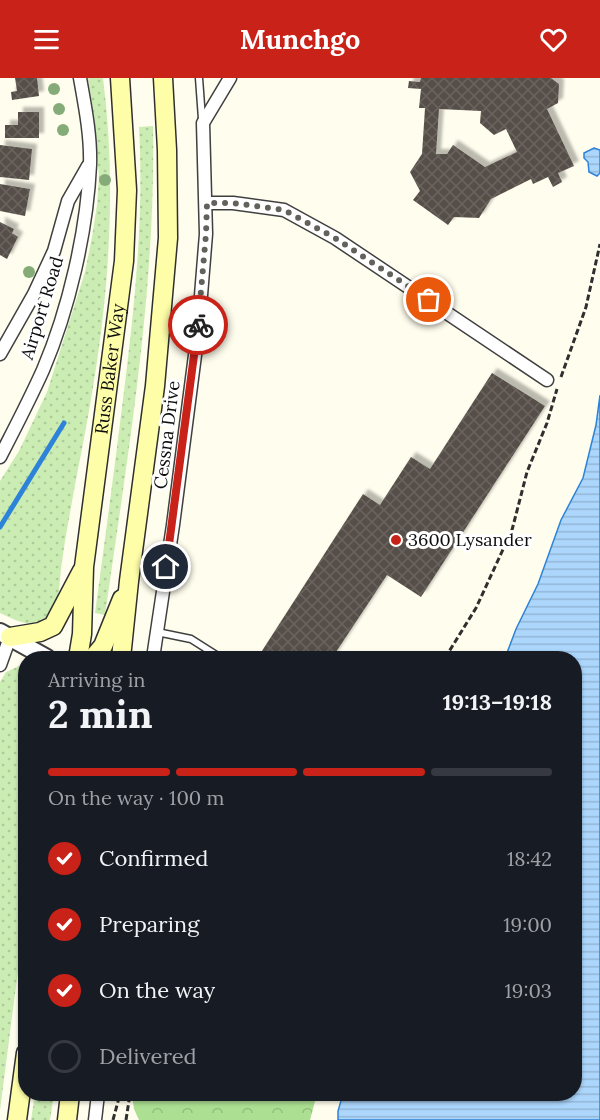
<!DOCTYPE html>
<html lang="en">
<head>
<meta charset="utf-8">
<style>
  :root { --surface:#171b24; --page:#242831; --text:#f1f3f6; --muted:#9ea1a6; --line:#363941; --accent:#c92219 }
  body { margin:0; font-family:Lora,serif; background:var(--page); color:var(--text); height:100vh; display:flex; flex-direction:column; font-size:22px; white-space:nowrap }
  * { box-sizing:border-box; margin:0 }
  p { font-size:20px; color:var(--muted) }
  .icon { flex:none; width:33px; height:33px; fill:none; stroke:currentColor; stroke-width:2; stroke-linecap:round; stroke-linejoin:round }
  .map { position:relative; flex:1; overflow:hidden }
  .panel { position:absolute; left:18px; top:573px; width:564px; height:450px; display:flex; flex-direction:column; background:var(--surface); border-radius:24px; box-shadow:0 2px 4px #0004 }
  .panel>* { flex:none }
  .pin { position:absolute; display:grid; place-items:center; width:51px; height:51px; color:#fff; margin:-26px; border:3px solid #fff; border-radius:50%; box-shadow:0 2px 6px #0007 }
  .courier { position:absolute; display:grid; place-items:center; width:60px; height:60px; margin:-30px; border:4px solid #c92219; border-radius:50%; background:#fff; color:#222; box-shadow:0 2px 8px #0007 }
  .head em { font-style:normal; font-weight:800 }
  .head div { display:flex; flex-direction:column-reverse }
  .head { display:flex; align-items:center; justify-content:space-between; height:102px; padding:0 30px }
  h1 { font-size:39px; font-weight:800; line-height:45px }
  .bar { display:grid; grid-template-columns:repeat(4,1fr); gap:9px 6px; align-content:center; height:72px; padding:0 30px }
  .bar i { height:8px; border-radius:4px; background:var(--line) }
  .bar .selected { background:var(--accent) }
  .bar p { grid-column:span 4 }
  ol { padding:0 30px; list-style:none }
  li { display:flex; align-items:center; gap:18px; height:66px }
  li p { margin-inline-start:auto }
  li .icon { padding:6px; border-radius:50%; background:var(--accent); color:#fff; stroke-width:4 }
  li:last-child { color:var(--muted) }
  li i { width:33px; height:33px; border:3px solid var(--line); border-radius:50% }
  header { display:flex; justify-content:space-between; align-items:center; height:78px; padding:0 30px; background:var(--accent); color:#fff; font-size:27px; font-weight:800 }
  .map>svg:first-child { display:block }
  .grass { fill:url(#grass-dots) }
  .forest { fill:url(#forest-crowns) }
  .water { fill:url(#water-rules); stroke:#2d83d9; stroke-width:1.5 }
  .lines { fill:none; stroke-linecap:round; stroke-linejoin:round }
  .stream { stroke:#2d83d9; stroke-width:5 }
  .building { fill:url(#building-cross-hatch); fill-rule:evenodd; filter:url(#shadow) }
  .service-casing { stroke:#404040; stroke-width:9 }
  .minor-casing { stroke:#404040; stroke-width:15 }
  .tertiary-casing { stroke:#404040; stroke-width:20 }
  .secondary-casing { stroke:#2f2f2f; stroke-width:21 }
  .path { stroke:#2f2f2f; stroke-width:3; stroke-dasharray:6 3; stroke-linecap:butt }
  .service { stroke:#fff; stroke-width:6 }
  .minor { stroke:#fff; stroke-width:12 }
  .tertiary { stroke:#fff; stroke-width:16 }
  .secondary { stroke:#fffea8; stroke-width:18 }
  .tree { fill:#85ac78 }
  .done { stroke:#62615b; stroke-width:6; stroke-dasharray:0 10.8 }
  .route { stroke:#c92219; stroke-width:8 }
  .poi-dot { fill:#c92219; stroke:#fff; stroke-width:2 }
  .labels { text-anchor:middle; stroke-width:6; stroke-linejoin:round; paint-order:stroke }
  .street-label { font-size:18px; fill:#0d0d0d; stroke:#fff }
  .poi-label { font-size:18px; fill:#0d0d0d; stroke:#fff; text-anchor:start }
</style>
</head>
<body>
<header><svg class="icon" aria-label="menu" viewBox="0 0 24 24"><path d="M4 6h16M4 12h16M4 18h16"/></svg>Munchgo<svg class="icon" aria-label="heart" viewBox="0 0 24 24"><path d="M12 20l-8-8c-3-5 5-10 8-4 3-6 11-1 8 4z"/></svg></header>
<div class="map">
<svg width="600" height="1042" viewBox="0 0 600 1042">
  <defs>
    <pattern id="grass-dots" width="8" height="8" patternUnits="userSpaceOnUse" patternTransform="scale(1.5)"><rect width="8" height="8" fill="#cbedb3"/><path d="M2 2h.1M6 6h.1" fill="none" stroke="#adca99" stroke-width="1.8" stroke-linecap="round"/></pattern>
    <pattern id="forest-crowns" width="20" height="18" patternUnits="userSpaceOnUse" patternTransform="scale(1.5)"><rect width="20" height="18" fill="#acdf91"/><path d="M2 6a3 3 0 1 1 6 0M12 15a3 3 0 1 1 6 0" fill="none" stroke="#93be7c"/></pattern>
    <pattern id="water-rules" width="6" height="5" patternUnits="userSpaceOnUse" patternTransform="scale(1.5)"><rect width="6" height="5" fill="#acd6fb"/><path d="M0 2.5h6" fill="none" stroke="#93b6d6"/></pattern>
    <pattern id="building-cross-hatch" width="8" height="8" patternUnits="userSpaceOnUse" patternTransform="scale(1.5)"><rect width="8" height="8" fill="#574f48"/><path d="M0 0l8 8M0 8l8-8" fill="none" stroke="#6a645e"/></pattern>
    <filter id="shadow"><feDropShadow dx="5" dy="-5" stdDeviation="1.5" flood-color="#0004"/></filter>
  </defs>
  <rect width="100%" height="100%" fill="#fffded"/>
  <g class="grass">
    <path d="M88,0H103C117,109 109,219 90,327C84,363 76,399 70,435C67,451 64,468 62,484C59,502 61,522 50,537C37,554 15,542 0,535V403L19,373L47,314L85,194L92,159L97,127L99,98L94,39Z"/>
    <path d="M153,48C156,212 128,375 105,537L95,535C105,461 115,387 124,313C135,225 144,138 139,49Z"/>
    <polygon points="19,588 26,590 26,831 0,1032 0,604 6,594"/>
    <polygon points="35,1016 54,1016 50,1042 31,1042"/>
  </g>
  <polygon class="forest" points="132,1016 317,1016 310,1042 139,1042 134,1031"/>
  <g class="water">
    <polygon points="594,70 600,72 600,95 597,98 589,94 588,84 584,80 584,75"/>
    <polygon points="600,317 600,1042 338,1042 338,1033 343,1016 574,1016 574,580 505,580 516,551 538,506 561,442 583,400 596,347"/>
  </g>
  <g class="lines">
    <polyline class="stream" points="0,449 64,345"/>
  </g>
  <g class="building">
    <polygon points="15,0 37,0 39,18 12,22 11,14 17,13"/>
    <path d="M421,0H551L559,6L558,25L547,31L574,88L558,95L562,104L553,109L548,99L533,106L531,101L491,121L479,140L454,139L448,147L413,122L420,113L410,94L422,76L425,30H419L421,11L408,10L409,3L420,4ZM439,31L481,33L480,45L494,57L506,51L517,74L485,89L453,67L447,76H436Z"/>
    <polygon points="18,34 39,34 39,60 5,60 5,47 18,47"/>
    <polygon points="0,67 32,71 29,102 0,99"/>
    <polygon points="0,106 30,111 25,138 0,133"/>
    <polygon points="0,144 14,151 12,155 18,159 7,181 0,177"/>
    <polygon points="492,295 545,328 421,519 387,497 332,580 267,580 260,576 363,416 380,427 411,379 430,391"/>
  </g>
  <g class="lines">
    <g class="service-casing">
      <g id="service">
        <polyline points="199,0 202,41"/>
        <polyline points="157,554 191,561 221,580"/>
      </g>
    </g>
    <g class="minor-casing">
      <g id="minor">
        <polyline points="207,125 233,125 284,132 335,160 547,302"/>
        <polyline points="0,276 34,216 54,173 68,123 88,88"/>
        <path d="M0,379C15,350 30,321 43,292C69,231 87,153 90,87C91,58 85,28 80,0"/>
        <polyline points="153,580 173,447 198,254 206,156 203,45 230,0"/>
        <polyline points="0,587 10,559"/>
        <polyline points="95,1042 98,1016"/>
      </g>
    </g>
    <g class="tertiary-casing">
      <polyline id="tertiary" points="0,554 47,580"/>
    </g>
    <g class="secondary-casing">
      <g id="secondary">
        <polyline points="10,559 40,554 53,548 82,493"/>
        <path id="s1" d="M78,580L82,556L84,489L124,183L127,112L120,0"/>
        <polyline points="93,580 103,568 122,521"/>
        <polyline points="121,580 129,503 155,308 168,160 167,72 163,0"/>
        <polyline points="17,1042 26,975"/>
        <polyline points="67,1042 70,1016"/>
      </g>
    </g>
    <g class="path">
      <polyline points="561,299 586,229 600,166"/>
      <polyline points="445,580 476,530 512,452 527,394 547,345 557,311"/>
      <polyline points="113,1042 120,1016"/>
      <polyline points="126,1042 130,1016"/>
    </g>
    <use href="#service" class="service"/>
    <use href="#minor" class="minor"/>
    <use href="#tertiary" class="tertiary"/>
    <use href="#secondary" class="secondary"/>
  </g>
  <g class="tree">
    <circle cx="54" cy="11" r="6"/>
    <circle cx="59" cy="31" r="6"/>
    <circle cx="63" cy="52" r="6"/>
    <circle cx="105" cy="102" r="6"/>
    <circle cx="29" cy="194" r="6"/>
  </g>
  <g class="lines">
    <polyline class="done" points="198,247 206,156 207,125 233,125 284,132 335,160 429,222"/>
    <polyline class="route" points="166,489 198,247"/>
  </g>
  <circle class="poi-dot" cx="396" cy="462" r="6"/>
  <g class="labels">
    <g class="street-label">
      <text transform="translate(42 230) rotate(-73)" y="6">Airport Road</text>
      <text dy="6" stroke="none"><textPath href="#s1" startOffset="291">Russ Baker Way</textPath></text>
      <text transform="translate(167 357) rotate(-83)" y="6">Cessna Drive</text>
    </g>
    <g class="poi-label">
      <text x="408" y="468">3600 Lysander</text>
    </g>
  </g>
</svg>
<div class="pin" style="left:429px;top:222px;background:#ea580c"><svg class="icon" aria-label="bag" viewBox="0 0 24 24"><path d="M5 8h14l-1 12H6zM9 8a3 3 0 0 1 6 0"/></svg></div>
<div class="pin" style="left:166px;top:489px;background:#1f2937"><svg class="icon" aria-label="home" viewBox="0 0 24 24"><path d="M3 11l9-7 9 7M6 9v11h12V9"/></svg></div>
<div class="courier" style="left:198px;top:247px"><svg class="icon" aria-label="bike" viewBox="0 0 24 24"><circle cx="6" cy="16" r="4"/><circle cx="18" cy="16" r="4"/><path d="M6 16l4-8h5l3 8M10 8l3 8H6M13 5h3"/></svg></div>
<section class="panel">
<div class="head"><div><h1>2 min</h1><p>Arriving in</p></div><em>19:13–19:18</em></div>
<div class="bar"><i class="selected"></i><i class="selected"></i><i class="selected"></i><i></i><p>On the way · 100 m</p></div>
<ol>
<li><svg class="icon" aria-label="check" viewBox="0 0 24 24"><path d="M5 12l5 5 9-10"/></svg>Confirmed<p>18:42</p></li>
<li><svg class="icon" aria-label="check" viewBox="0 0 24 24"><path d="M5 12l5 5 9-10"/></svg>Preparing<p>19:00</p></li>
<li><svg class="icon" aria-label="check" viewBox="0 0 24 24"><path d="M5 12l5 5 9-10"/></svg>On the way<p>19:03</p></li>
<li><i></i>Delivered</li>
</ol>
</section>
</div>
</body>
</html>
